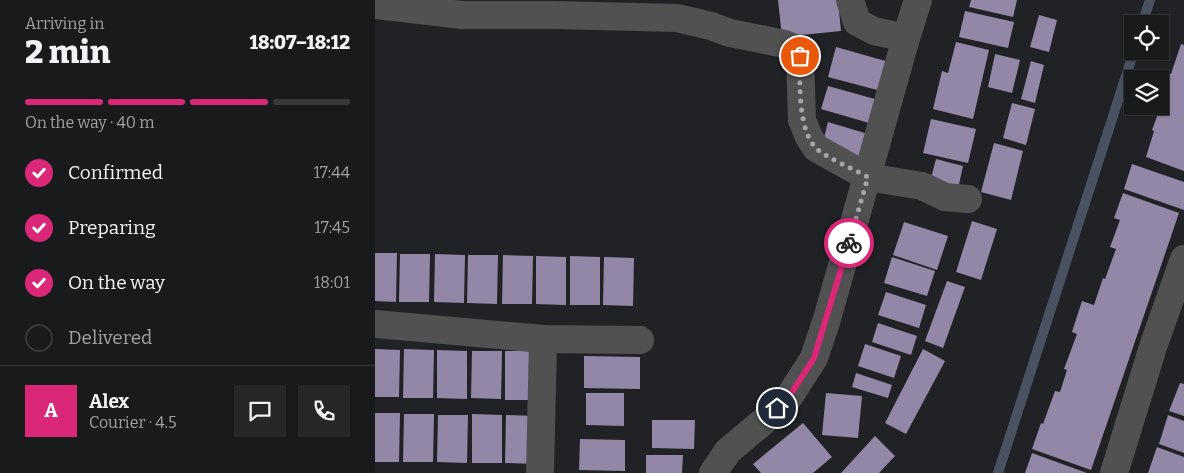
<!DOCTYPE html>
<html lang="en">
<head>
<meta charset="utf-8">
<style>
  :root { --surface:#191a1c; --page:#262729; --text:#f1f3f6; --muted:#9fa1a3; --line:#37383b; --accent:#db2777 }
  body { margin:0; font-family:Bitter,serif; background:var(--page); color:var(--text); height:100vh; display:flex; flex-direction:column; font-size:19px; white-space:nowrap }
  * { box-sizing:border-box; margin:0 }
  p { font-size:16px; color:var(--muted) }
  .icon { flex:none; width:28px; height:28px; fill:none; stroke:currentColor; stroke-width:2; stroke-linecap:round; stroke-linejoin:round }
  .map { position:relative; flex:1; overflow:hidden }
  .sheet { display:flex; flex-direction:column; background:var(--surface); width:375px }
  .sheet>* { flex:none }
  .controls { position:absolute; left:749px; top:15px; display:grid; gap:10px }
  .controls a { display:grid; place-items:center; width:45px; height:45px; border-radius:0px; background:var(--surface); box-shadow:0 1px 4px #0004,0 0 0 1px var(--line); font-size:25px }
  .pin { position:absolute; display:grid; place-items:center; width:42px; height:42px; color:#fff; margin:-21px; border:2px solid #fff; border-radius:50%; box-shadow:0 1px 5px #0007 }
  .courier { position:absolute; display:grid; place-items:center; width:50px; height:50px; margin:-25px; border:4px solid #db2777; border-radius:50%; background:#fff; color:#222; box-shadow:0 1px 6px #0007 }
  .summary em { font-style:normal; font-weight:800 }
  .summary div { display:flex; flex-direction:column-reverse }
  .summary { display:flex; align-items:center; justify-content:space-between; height:85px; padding:0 25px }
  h1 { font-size:32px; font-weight:800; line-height:38px }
  .bar { display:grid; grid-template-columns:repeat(4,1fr); gap:8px 5px; align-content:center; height:60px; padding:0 25px }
  .bar i { height:6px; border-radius:4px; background:var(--line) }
  .bar .on { background:var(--accent) }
  .bar p { grid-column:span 4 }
  .line { display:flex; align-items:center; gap:12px; padding:0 25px; border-top:1px solid var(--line) }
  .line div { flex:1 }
  .round { display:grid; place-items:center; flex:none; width:52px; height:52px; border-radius:0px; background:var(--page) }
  ol { padding:0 25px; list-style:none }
  li { display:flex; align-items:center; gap:15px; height:55px }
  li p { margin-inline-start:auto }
  li .icon { padding:5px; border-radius:50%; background:var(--accent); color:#fff; stroke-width:4 }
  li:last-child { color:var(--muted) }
  li i { width:28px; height:28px; border:2px solid var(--line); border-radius:50% }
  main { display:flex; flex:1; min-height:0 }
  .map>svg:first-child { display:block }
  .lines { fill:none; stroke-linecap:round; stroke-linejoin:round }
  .stream { stroke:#4a5262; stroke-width:10 }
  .building { fill:#9387a7 }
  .minor { stroke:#525152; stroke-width:28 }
  .done { stroke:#a6a6a9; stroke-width:5; stroke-dasharray:0 9 }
  .route { stroke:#db2777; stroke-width:6 }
</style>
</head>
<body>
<main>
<section class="sheet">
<div class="summary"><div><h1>2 min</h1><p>Arriving in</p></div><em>18:07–18:12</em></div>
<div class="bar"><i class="on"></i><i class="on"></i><i class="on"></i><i></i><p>On the way · 40 m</p></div>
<ol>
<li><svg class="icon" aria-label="check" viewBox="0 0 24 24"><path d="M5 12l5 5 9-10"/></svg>Confirmed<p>17:44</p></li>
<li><svg class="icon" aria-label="check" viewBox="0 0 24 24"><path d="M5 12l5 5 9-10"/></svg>Preparing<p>17:45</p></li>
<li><svg class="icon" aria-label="check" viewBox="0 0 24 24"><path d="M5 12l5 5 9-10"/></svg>On the way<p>18:01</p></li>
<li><i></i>Delivered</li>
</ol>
<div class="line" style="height:90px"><b class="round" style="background:var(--accent);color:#fff">A</b><div><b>Alex</b><p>Courier · 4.5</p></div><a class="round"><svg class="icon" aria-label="chat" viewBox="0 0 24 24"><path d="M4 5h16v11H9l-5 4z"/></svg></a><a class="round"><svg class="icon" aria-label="phone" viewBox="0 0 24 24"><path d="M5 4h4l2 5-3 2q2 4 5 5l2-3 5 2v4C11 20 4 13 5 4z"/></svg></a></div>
</section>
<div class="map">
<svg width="809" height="473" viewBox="0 0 809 473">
  <rect width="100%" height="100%" fill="#212225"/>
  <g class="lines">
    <g class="stream">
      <polyline points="767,24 775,0"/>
      <polyline points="623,473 759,51"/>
    </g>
  </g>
  <g class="building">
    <polygon points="403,0 463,0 466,31 407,37"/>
    <polygon points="596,0 642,0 638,17 594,7"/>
    <polygon points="590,11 639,22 633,48 584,37"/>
    <polygon points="664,15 682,20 674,52 655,47"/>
    <polygon points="581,42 614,50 598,119 558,109 567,71 573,73"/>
    <polygon points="806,44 809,45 809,171 771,157 779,131 777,130 787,103 785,102 785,88 790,72 796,74"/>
    <polygon points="461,47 514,62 506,91 453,77"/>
    <polygon points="620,54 645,60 637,93 613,87"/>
    <polygon points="656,61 669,65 660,103 646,99"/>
    <polygon points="453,86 507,101 501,125 446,109"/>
    <polygon points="637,103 660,109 651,145 628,138"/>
    <polygon points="556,119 601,129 593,163 548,153"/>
    <polygon points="453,122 493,134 486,160 446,149"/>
    <polygon points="619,143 648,151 636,200 606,192"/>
    <polygon points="561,159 588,166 583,189 555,182"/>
    <polygon points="757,164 809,182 809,210 749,189"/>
    <polygon points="748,193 804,213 716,470 657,449 666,423 668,424 680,391 685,392 692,370 689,369 702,334 697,332 707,301 719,305 728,278 730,279 741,249 735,247 745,220 739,218"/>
    <polygon points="597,221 622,229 606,280 581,272"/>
    <polygon points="529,222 573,236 562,270 518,255"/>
    <polygon points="0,253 22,253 21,302 0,301"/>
    <polygon points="25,254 55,254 54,302 24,302"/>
    <polygon points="60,254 90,255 89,303 59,302"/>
    <polygon points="93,255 123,255 122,304 92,303"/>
    <polygon points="128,255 158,256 157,304 127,304"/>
    <polygon points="161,256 191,257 191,305 161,304"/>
    <polygon points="195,256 225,257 225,305 195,305"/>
    <polygon points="229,257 259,258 258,306 228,305"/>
    <polygon points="517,257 560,271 552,296 509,283"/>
    <polygon points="572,281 590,287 568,348 550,341"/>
    <polygon points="511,292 551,305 544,328 503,315"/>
    <polygon points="503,323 542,336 536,355 497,342"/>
    <polygon points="490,344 526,356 519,378 483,366"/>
    <polygon points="0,349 25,350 24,397 0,397"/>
    <polygon points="29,349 59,350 58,398 28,398"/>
    <polygon points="548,349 570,361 531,434 510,423"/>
    <polygon points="62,350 92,351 92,399 62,398"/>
    <polygon points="97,351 127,351 126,399 96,398"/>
    <rect x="130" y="351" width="30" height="49"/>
    <polygon points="209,356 265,357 265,389 209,388"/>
    <polygon points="481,373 517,385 513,398 477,387"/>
    <polygon points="805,383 809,384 809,416 794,411"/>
    <polygon points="211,393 249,393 249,426 211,425"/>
    <polygon points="451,393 487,396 483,438 447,435"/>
    <polygon points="0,413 25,413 24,462 0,462"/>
    <polygon points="29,414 59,414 58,462 28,462"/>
    <polygon points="97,414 127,415 127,463 97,463"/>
    <polygon points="63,415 93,415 92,463 62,462"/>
    <polygon points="131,415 160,416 160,464 130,463"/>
    <polygon points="793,415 809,421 809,453 784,444"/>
    <polygon points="277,420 320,420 319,449 277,448"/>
    <polygon points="428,423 457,457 438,473 386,473 378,464"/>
    <polygon points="500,436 520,456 504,473 466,473"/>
    <polygon points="205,439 250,440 250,471 204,470"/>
    <polygon points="782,447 809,457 809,473 773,473"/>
    <polygon points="657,453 712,473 650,473"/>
    <polygon points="271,455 308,455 307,473 271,473"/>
  </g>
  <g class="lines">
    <g class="minor">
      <polyline points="475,0 482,22 499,31 531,38"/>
      <polyline points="0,5 87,15 180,15 302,18 336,26 355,33 410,44 419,48 425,56 427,120 434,137 441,148 493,177 547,186 570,197 593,199"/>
      <polyline points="0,324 168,339 265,340"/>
      <polyline points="165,473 168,339"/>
      <polyline points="338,473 353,451 390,420 414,397 439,358 452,319 531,38 543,0"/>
      <polyline points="739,473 778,347 809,259"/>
    </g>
  </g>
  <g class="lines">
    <path class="done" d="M425,56C425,81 422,130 442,149C454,159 478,169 493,177L474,243"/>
    <polyline class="route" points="402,408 414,397 439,358 474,243"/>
  </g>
</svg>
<div class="controls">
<a><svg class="icon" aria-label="locate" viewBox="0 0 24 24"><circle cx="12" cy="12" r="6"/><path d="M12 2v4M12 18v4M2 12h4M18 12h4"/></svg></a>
<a><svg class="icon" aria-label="layers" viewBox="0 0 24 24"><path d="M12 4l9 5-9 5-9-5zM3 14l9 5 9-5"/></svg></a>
</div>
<div class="pin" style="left:425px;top:56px;background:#ea580c"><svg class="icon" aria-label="bag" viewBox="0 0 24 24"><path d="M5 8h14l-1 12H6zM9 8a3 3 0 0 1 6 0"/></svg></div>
<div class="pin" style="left:402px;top:408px;background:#1f2937"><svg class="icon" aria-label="home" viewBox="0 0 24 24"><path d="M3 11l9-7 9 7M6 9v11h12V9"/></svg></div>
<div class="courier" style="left:474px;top:243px"><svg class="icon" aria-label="bike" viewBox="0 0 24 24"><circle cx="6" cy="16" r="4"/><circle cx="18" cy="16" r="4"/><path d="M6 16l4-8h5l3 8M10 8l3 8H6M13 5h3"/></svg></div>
</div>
</main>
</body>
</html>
